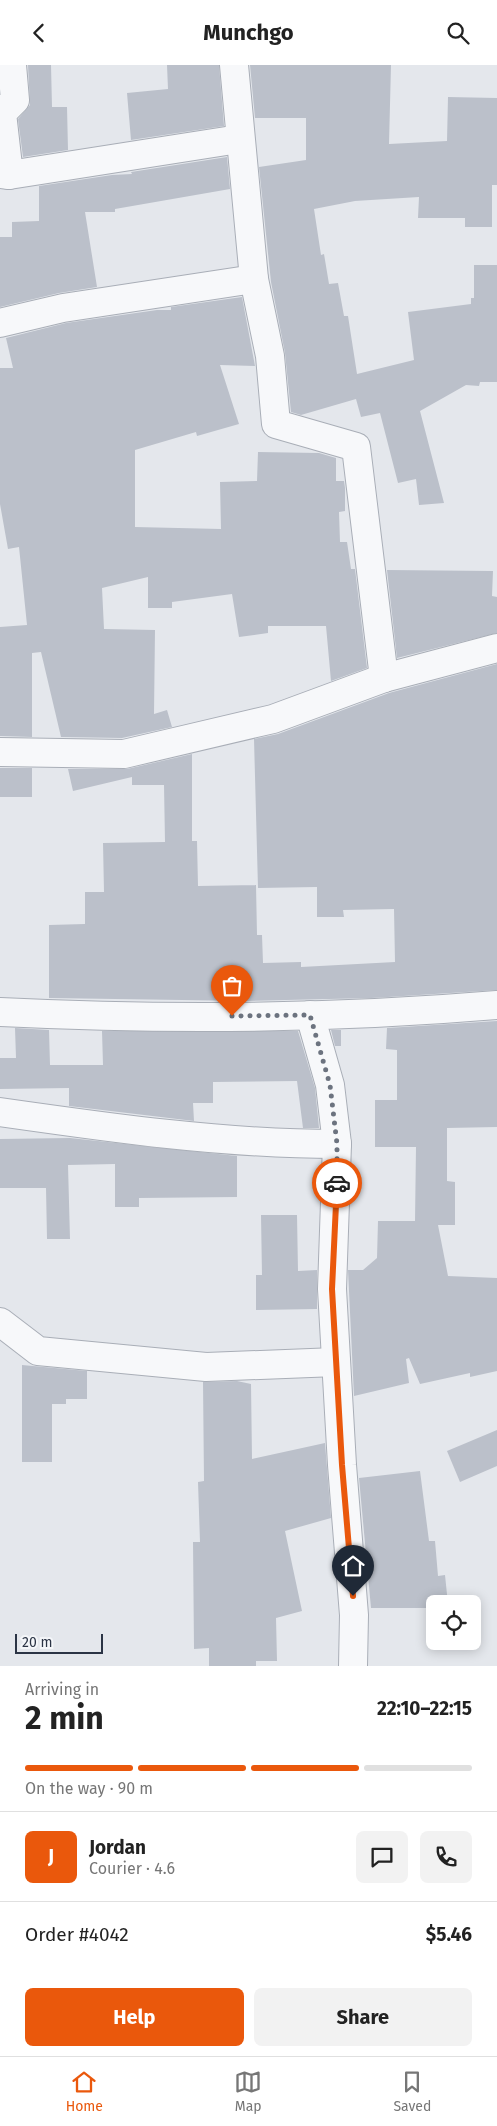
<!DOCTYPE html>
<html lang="en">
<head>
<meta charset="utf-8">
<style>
  :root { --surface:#fff; --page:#f2f2f2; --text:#222; --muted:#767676; --line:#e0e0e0; --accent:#ea580c }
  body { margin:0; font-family:"Fira Sans",sans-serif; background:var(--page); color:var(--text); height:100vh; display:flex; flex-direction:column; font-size:19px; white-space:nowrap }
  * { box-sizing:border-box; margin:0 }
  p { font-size:16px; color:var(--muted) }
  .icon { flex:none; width:28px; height:28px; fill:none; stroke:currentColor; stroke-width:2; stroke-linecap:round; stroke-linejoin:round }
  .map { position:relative; height:1601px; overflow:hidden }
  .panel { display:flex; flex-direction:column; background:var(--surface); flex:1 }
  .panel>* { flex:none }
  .tools { position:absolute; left:426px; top:1530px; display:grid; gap:10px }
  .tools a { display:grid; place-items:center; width:55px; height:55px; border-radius:8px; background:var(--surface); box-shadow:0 2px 12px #0003; font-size:25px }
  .scale { position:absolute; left:15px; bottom:12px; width:88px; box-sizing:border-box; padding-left:5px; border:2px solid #2b3445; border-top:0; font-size:14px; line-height:18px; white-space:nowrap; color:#2b3445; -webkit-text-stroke:4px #f4f6f9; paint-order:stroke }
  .pin { position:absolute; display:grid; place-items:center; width:42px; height:42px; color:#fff; margin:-51px -21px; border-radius:50% 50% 50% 0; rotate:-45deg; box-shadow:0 0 5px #0007 }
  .pin .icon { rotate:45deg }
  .courier { position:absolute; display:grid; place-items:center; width:50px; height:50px; margin:-25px; border:4px solid #ea580c; border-radius:50%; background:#fff; color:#222; box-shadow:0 1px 6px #0007 }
  .overview em { font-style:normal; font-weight:700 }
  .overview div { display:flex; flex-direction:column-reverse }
  .overview { display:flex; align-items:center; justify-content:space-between; height:85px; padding:0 25px }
  h1 { font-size:32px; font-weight:700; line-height:38px }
  .bar { display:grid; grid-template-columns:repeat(4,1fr); gap:8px 5px; align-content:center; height:60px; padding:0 25px }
  .bar i { height:6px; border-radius:4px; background:var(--line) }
  .bar .selected { background:var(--accent) }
  .bar p { grid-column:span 4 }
  .line { display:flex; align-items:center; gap:12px; padding:0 25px; border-top:1px solid var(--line) }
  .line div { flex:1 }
  .round { display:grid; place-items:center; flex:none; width:52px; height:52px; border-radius:8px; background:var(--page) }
  .cta { display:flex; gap:10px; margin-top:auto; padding:10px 25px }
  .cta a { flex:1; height:58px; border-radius:8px; background:var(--accent); color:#fff; font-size:20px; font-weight:700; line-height:58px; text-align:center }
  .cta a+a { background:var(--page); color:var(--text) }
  header { display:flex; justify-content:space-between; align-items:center; height:65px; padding:0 25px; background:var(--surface); font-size:22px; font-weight:700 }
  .menu { display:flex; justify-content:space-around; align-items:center; height:70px; border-top:1px solid var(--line); background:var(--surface); font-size:14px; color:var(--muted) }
  .menu a { display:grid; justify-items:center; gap:2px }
  .menu .selected { color:var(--accent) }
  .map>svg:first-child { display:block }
  .building { fill:#bbc0ca }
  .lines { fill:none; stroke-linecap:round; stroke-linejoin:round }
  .street-casing { stroke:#a9aeb7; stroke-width:30 }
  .street { stroke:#f7f8fa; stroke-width:28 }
  .done { stroke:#6c737f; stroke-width:5; stroke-dasharray:0 9 }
  .route { stroke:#ea580c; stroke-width:6 }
</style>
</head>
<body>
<header><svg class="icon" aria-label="back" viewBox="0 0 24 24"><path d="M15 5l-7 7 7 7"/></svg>Munchgo<svg class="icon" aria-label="search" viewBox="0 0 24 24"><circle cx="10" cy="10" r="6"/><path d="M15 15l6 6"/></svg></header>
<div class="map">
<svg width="497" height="1601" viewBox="0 0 497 1601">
  <rect width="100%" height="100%" fill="#e4e7ec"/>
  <g class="building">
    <polygon points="28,0 51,0 52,42 67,42 68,85 23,92 18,54 30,40"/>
    <polygon points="167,0 219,0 224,61 131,75 127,28 168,24"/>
    <polygon points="250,0 391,0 389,79 447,76 448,32 497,33 497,120 492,120 492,162 465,162 465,153 418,153 419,132 355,136 314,144 321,190 324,189 329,219 338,218 344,251 348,251 357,309 414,295 408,247 471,239 471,233 474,233 474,200 497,200 497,317 480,317 479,321 466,320 420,346 444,438 419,440 416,414 398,418 380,348 361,352 356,334 301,350 291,347 285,288 271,217 259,102 306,95 306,53 255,53"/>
    <polygon points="227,92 230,124 115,144 115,147 85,147 97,222 59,228 0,242 0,172 12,172 12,157 39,156 39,121 112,110 132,109 131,107"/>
    <polygon points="242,232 255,301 220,300 239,359 197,371 196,367 135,385 135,462 221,464 220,417 257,416 258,387 319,388 336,393 336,416 344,416 345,423 345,446 339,447 340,477 347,477 351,504 355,504 367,603 331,616 326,561 268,561 268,568 239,572 232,529 172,537 172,543 148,543 148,512 102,523 104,564 155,565 154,649 167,645 172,662 122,673 61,672 41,587 32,588 32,672 0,671 0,562 27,560 19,482 8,484 0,439 0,303 13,303 6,273 66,258 157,245 171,245 171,242"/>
    <polygon points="387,505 493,506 492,531 497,532 497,568 397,593"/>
    <polygon points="497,599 497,925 372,933 248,936 49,933 49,860 85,859 85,827 104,827 103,778 165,777 164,720 132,720 132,712 73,726 68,704 127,704 192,689 192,776 197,776 198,821 256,820 257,870 262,870 263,898 301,897 301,902 395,897 394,844 343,845 344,852 317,852 317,822 258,823 254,674 278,669 389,628"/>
    <rect x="0" y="703" width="32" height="29"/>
    <polygon points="497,956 497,1062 447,1063 447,1116 455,1117 455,1160 438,1160 448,1211 497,1213 497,1306 470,1312 470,1308 420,1319 409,1293 406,1294 409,1318 354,1331 348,1205 363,1205 377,1193 378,1156 415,1156 416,1082 375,1082 375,1035 397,1035 397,985 386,984 387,963"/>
    <polygon points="15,963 49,965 50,1000 103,1000 102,966 298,966 315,1023 319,1063 303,1063 297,1016 213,1017 213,1038 193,1038 194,1056 69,1041 69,1023 0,1024 0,993 16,993"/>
    <polygon points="331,965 341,965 341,981 335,981"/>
    <polygon points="70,1073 237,1091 237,1132 139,1133 139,1142 115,1142 115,1099 68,1100 70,1174 47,1174 46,1123 0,1123 0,1074"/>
    <polygon points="261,1150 297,1150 298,1206 317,1205 317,1244 256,1245 256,1210 262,1210"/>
    <polygon points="22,1300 87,1306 87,1334 66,1334 66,1339 52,1339 52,1397 22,1397"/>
    <polygon points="237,1316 251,1319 252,1394 325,1378 331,1453 285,1466 302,1546 276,1553 277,1596 256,1596 256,1601 209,1601 209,1583 194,1584 193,1477 200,1477 198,1417 204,1416 203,1317"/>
    <polygon points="497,1365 497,1401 460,1417 447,1386"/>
    <polygon points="420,1406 429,1476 435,1476 438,1511 445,1510 448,1539 435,1539 435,1543 371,1543 359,1413"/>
  </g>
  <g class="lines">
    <g class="street-casing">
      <g id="street">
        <polyline points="234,0 254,214 270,291 276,359 356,382 384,613"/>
        <polyline points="0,109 9,110 239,74"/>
        <polyline points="9,110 2,48 15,35 12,0"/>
        <polyline points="0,258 63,243 254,214"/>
        <polyline points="0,687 124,689 273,654 384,613 497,583"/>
        <path d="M0,947C165,955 332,954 497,940"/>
        <polyline points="310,950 330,1020 337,1079 332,1224 342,1400 354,1550 353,1601"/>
        <path d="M0,1047C112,1063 224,1079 337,1079"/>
        <polyline points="0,1257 38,1286 206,1302 336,1297"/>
      </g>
    </g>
    <use href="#street" class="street"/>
  </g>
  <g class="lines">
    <polyline class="done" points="232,951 310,950 330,1020 337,1079 337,1118"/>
    <polyline class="route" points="337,1118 332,1224 342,1400 353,1531"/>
  </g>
</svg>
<div class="tools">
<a><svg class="icon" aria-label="locate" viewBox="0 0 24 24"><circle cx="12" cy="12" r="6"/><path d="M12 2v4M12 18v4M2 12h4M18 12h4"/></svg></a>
</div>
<div class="scale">20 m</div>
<div class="pin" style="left:232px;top:951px;background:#ea580c"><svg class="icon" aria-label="bag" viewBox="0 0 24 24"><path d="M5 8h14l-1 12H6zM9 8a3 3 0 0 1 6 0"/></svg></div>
<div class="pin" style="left:353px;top:1531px;background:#1f2937"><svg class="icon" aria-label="home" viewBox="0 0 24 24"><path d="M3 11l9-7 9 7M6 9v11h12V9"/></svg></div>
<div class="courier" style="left:337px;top:1118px"><svg class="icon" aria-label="car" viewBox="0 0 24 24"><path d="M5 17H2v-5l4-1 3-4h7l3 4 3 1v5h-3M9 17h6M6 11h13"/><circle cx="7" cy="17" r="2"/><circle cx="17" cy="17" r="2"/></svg></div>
</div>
<section class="panel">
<div class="overview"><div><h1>2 min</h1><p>Arriving in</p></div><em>22:10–22:15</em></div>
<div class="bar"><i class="selected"></i><i class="selected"></i><i class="selected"></i><i></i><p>On the way · 90 m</p></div>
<div class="line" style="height:90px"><b class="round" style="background:var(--accent);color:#fff">J</b><div><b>Jordan</b><p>Courier · 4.6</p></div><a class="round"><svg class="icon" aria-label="chat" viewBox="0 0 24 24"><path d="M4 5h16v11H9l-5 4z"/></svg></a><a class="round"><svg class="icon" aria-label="phone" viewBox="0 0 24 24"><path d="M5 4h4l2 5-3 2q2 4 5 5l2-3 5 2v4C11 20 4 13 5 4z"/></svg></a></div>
<div class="line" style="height:65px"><div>Order #4042</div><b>$5.46</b></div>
<div class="cta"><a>Help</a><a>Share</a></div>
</section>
<nav class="menu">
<a class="selected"><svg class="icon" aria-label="home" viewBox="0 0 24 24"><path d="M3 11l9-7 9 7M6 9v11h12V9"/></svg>Home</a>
<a><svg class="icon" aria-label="map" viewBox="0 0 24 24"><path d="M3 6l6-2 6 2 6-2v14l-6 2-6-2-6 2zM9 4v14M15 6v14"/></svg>Map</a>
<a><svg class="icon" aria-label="saved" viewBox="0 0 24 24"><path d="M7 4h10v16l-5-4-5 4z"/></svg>Saved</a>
</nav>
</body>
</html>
